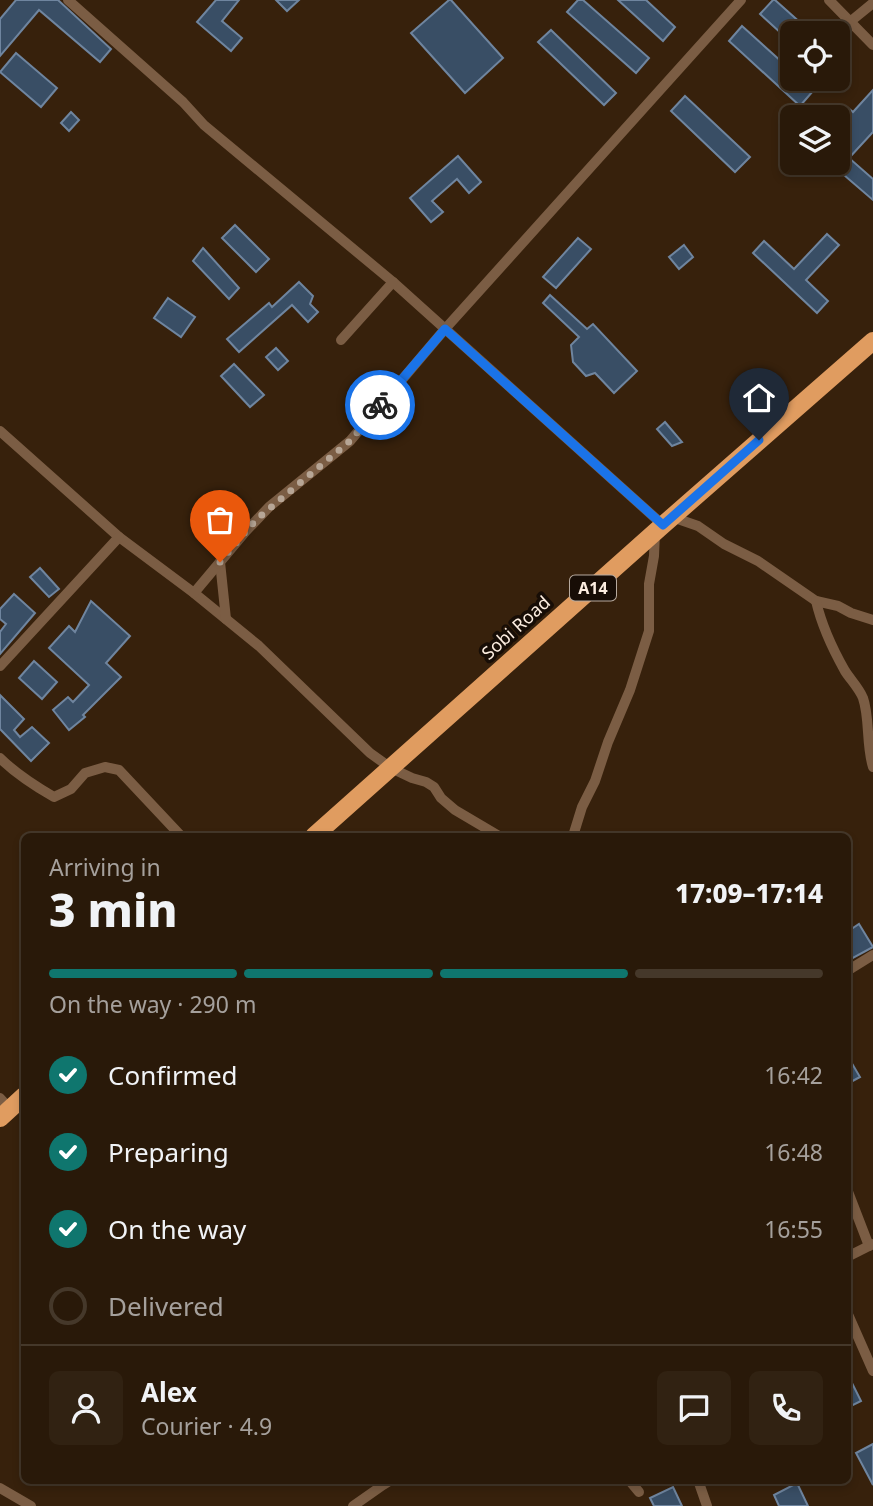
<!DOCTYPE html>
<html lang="en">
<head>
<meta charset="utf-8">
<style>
  :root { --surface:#291909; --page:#312212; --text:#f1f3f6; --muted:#a5a09c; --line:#45382a; --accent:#0f766e }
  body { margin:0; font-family:"Noto Sans",sans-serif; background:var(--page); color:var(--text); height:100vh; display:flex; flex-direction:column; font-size:26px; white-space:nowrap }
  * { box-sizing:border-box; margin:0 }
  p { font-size:23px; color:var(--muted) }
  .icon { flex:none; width:38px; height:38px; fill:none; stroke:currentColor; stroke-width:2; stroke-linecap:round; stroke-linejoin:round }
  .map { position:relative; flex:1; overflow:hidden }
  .panel { position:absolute; left:21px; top:833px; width:830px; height:651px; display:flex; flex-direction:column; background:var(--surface); border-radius:10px; box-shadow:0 4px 10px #0003,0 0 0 2px var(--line) }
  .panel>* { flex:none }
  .controls { position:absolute; left:780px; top:21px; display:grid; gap:14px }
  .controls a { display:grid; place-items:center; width:70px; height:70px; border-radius:10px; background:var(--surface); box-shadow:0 4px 10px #0003,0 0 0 2px var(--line); font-size:35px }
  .pin { position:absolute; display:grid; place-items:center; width:60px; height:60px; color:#fff; margin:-72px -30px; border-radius:50% 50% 50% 0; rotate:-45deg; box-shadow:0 0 7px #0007 }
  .pin .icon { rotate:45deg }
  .courier { position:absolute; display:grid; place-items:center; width:70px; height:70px; margin:-35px; border:5px solid #1a73e8; border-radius:50%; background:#fff; color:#222; box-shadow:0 2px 9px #0007 }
  .summary em { font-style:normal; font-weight:800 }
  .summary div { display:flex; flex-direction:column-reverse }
  .summary { display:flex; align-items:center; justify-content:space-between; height:119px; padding:0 28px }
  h1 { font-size:46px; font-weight:800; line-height:52px }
  .bar { display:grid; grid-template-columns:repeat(4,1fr); gap:10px 7px; align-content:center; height:84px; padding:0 28px }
  .bar i { height:9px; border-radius:5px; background:var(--line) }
  .bar .selected { background:var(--accent) }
  .bar p { grid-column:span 4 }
  .line { display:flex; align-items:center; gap:18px; padding:0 28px; border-top:2px solid var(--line) }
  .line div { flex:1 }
  .round { display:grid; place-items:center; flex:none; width:74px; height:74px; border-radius:10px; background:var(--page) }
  ol { padding:0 28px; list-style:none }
  li { display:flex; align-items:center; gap:21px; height:77px }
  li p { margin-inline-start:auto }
  li .icon { padding:7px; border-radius:50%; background:var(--accent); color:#fff; stroke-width:4 }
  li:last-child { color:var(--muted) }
  li i { width:38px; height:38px; border:4px solid var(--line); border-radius:50% }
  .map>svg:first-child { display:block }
  .building { fill:#394e65; stroke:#6f859f; stroke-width:2 }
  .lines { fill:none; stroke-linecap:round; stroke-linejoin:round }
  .minor { stroke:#7b5d44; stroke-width:10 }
  .trunk { stroke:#e09c60; stroke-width:18 }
  .done { stroke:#b7a696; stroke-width:7; stroke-dasharray:0 12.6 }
  .route { stroke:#1a73e8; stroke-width:9 }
  .labels { text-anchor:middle; stroke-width:7; stroke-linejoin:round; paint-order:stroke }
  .shield { fill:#170d06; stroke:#b7aa9f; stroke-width:2 }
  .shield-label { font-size:16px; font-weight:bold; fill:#fcede0 }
  .street-label { font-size:18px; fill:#fcede0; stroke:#170d06 }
</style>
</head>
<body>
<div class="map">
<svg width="873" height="1506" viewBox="0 0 873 1506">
  <rect width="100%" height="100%" fill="#37210c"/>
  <g class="building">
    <polygon points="16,0 58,0 111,49 100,62 39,10 0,56 0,19"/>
    <polygon points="216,0 239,0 222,21 242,38 231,51 197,22"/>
    <polygon points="276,0 299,0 287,11"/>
    <polygon points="449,0 451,0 503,58 465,93 411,33"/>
    <polygon points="578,0 583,0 649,58 636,73 567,12"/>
    <polygon points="618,0 646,0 675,27 663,41"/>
    <polygon points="773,0 775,0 812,33 793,33 793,44 760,14"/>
    <polygon points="742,26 793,72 793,79 800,79 813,91 800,106 729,41"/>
    <polygon points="551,30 616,93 604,105 538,42"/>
    <polygon points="16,53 57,88 41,107 0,72"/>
    <polygon points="873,90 873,132 849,158 873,179 873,200 830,163 838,163 838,116 847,107 853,112"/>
    <polygon points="685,96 750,157 735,172 671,111"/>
    <polygon points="71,112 79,120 69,131 61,123"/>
    <polygon points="458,156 481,182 469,193 457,179 432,201 443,212 431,222 410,198"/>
    <polygon points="235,225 269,259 256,272 222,238"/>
    <polygon points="827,234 839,245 806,280 828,301 817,313 753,253 764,241 794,269"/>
    <polygon points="578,238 591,249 556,288 543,277"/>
    <polygon points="684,245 693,257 679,269 669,257"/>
    <polygon points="203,248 239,288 229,299 193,261"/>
    <polygon points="299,282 313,296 310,304 318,312 308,322 292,305 239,352 227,339 269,303 272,307"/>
    <polygon points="550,295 587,329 593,324 637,371 614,393 595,373 586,376 573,362 571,345 579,337 543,303"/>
    <polygon points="168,298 195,317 181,337 154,318"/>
    <polygon points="276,348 288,361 278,370 266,357"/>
    <polygon points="234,364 264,395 250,407 221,376"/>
    <polygon points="665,422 682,442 672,446 657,429"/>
    <polygon points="40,568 59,589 49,597 30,577"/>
    <polygon points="14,594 35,613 0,654 0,632 6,624 0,619 0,609"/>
    <polygon points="91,601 130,636 106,663 121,677 83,715 85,717 69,730 53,710 68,697 73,702 89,685 49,648 69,626 75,632"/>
    <polygon points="34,661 57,682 42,699 19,678"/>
    <polygon points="0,695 24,719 14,730 20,737 32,727 49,743 31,761 0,729"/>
    <polygon points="859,924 873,947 851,959 847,953 847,932"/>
    <polygon points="847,1055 860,1077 847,1084"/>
    <polygon points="847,1373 861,1401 847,1408"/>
    <polygon points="873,1444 873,1485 856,1453"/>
    <polygon points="797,1483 808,1506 779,1506 774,1495"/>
    <polygon points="673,1487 682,1506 654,1506 650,1498"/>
  </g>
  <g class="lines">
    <g class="minor">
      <polyline points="68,0 183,102 204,125 393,282 663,525"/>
      <polyline points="829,0 873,45"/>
      <polyline points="851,21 873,3"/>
      <polyline points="341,340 393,282"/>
      <polyline points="0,431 119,537 194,593 259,646 370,753 391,768 412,778 426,782 434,787 441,798 455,810 499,836"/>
      <polyline points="672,517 698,526 724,544 758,561 816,601 838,606 851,613 873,620"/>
      <polyline points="220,562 226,619"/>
      <polyline points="194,593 246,531 269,507 350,441 445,329 741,0"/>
      <path d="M816,601C822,627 832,648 845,671C850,679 859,688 863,698C870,718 866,745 873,767"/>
      <polyline points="0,666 119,537"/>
      <path d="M0,758C16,774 35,786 54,797L71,789L85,773L105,767L119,770L181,836"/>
      <polyline points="573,836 582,807 595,781 608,742 630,690 649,631 649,584 654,556 655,532"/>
      <polyline points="847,971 873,955"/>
      <polyline points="0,1098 10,1109"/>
      <polyline points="847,1189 869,1246"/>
      <polyline points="847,1257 873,1244"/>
      <polyline points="847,1312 873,1371"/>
      <polyline points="629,1480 639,1492"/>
      <polyline points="698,1480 707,1506"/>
      <polyline points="0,1488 31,1506"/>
      <polyline points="353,1506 383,1485 391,1480"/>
    </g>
    <g class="trunk">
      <polyline points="314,836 663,525 873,341"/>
      <polyline points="0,1118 24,1096"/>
    </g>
  </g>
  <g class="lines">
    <polyline class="done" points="220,562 246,531 257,519 350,441 380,405"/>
    <polyline class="route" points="380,405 445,329 663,525 759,440"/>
  </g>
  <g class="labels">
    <rect class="shield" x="570" y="575.5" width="46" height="25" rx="5"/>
    <g class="shield-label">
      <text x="593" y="594">A14</text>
    </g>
    <g class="street-label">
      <text transform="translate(516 628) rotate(-42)" y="6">Sobi Road</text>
    </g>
  </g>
</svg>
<div class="controls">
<a><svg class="icon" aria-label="locate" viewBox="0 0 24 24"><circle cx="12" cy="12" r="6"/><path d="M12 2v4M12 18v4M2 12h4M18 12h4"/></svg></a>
<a><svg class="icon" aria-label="layers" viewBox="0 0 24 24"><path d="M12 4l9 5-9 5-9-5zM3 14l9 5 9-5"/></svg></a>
</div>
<div class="pin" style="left:220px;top:562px;background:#ea580c"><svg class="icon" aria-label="bag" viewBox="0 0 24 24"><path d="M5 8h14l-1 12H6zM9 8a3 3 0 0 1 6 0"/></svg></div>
<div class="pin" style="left:759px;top:440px;background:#1f2937"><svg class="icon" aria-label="home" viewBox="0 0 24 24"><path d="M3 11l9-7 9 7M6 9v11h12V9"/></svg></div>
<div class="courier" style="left:380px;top:405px"><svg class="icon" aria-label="bike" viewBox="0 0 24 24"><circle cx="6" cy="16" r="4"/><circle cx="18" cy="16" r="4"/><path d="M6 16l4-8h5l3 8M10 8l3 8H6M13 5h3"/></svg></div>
<section class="panel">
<div class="summary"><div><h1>3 min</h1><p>Arriving in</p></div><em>17:09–17:14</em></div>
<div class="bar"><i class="selected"></i><i class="selected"></i><i class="selected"></i><i></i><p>On the way · 290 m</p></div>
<ol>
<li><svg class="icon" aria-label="check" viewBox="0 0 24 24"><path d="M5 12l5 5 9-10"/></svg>Confirmed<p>16:42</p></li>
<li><svg class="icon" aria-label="check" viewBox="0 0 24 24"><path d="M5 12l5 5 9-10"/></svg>Preparing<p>16:48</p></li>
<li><svg class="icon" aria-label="check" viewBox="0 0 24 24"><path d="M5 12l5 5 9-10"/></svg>On the way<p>16:55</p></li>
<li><i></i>Delivered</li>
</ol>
<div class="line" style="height:126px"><a class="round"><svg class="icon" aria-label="person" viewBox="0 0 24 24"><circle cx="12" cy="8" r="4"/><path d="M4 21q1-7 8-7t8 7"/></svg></a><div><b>Alex</b><p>Courier · 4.9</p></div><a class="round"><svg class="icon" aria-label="chat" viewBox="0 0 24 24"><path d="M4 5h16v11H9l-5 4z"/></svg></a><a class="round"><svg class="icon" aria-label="phone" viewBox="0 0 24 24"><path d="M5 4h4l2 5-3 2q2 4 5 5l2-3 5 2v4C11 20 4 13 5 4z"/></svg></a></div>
</section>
</div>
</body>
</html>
